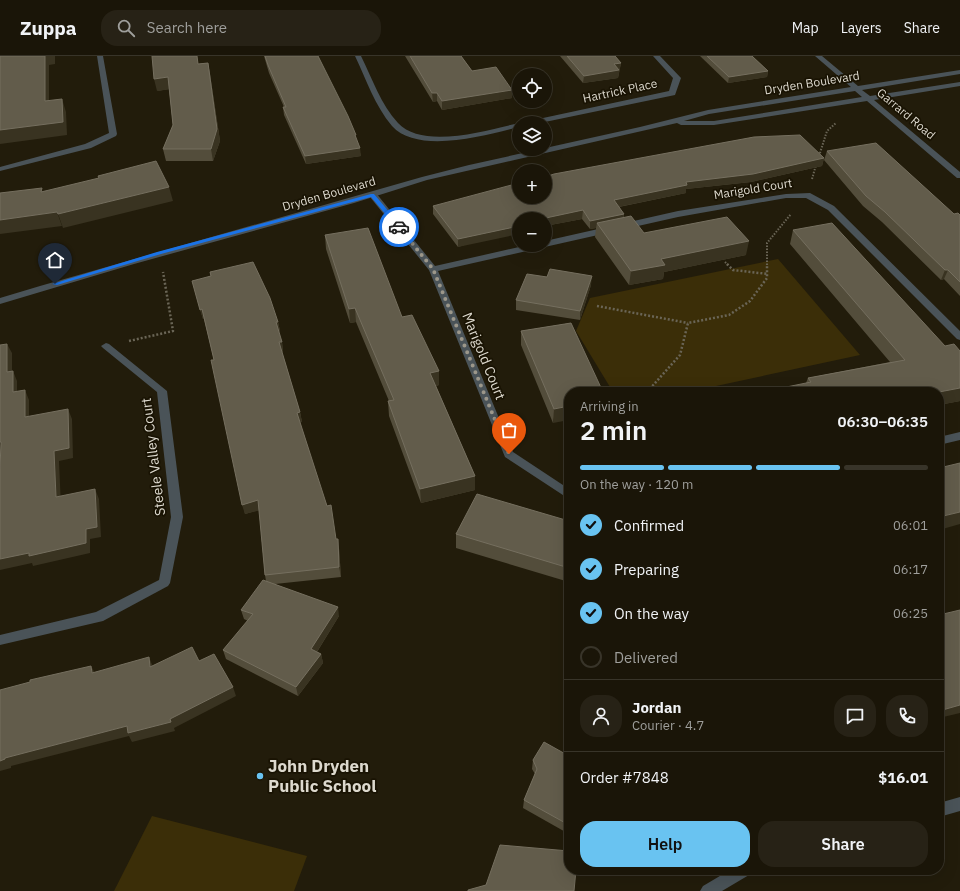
<!DOCTYPE html>
<html lang="en">
<head>
<meta charset="utf-8">
<style>
  :root { --surface:#1a1508; --page:#272216; --text:#f1f3f6; --muted:#9f9f9c; --line:#383429; --accent:#69c3f1 }
  body { margin:0; font-family:"IBM Plex Sans",sans-serif; background:var(--page); color:var(--text); height:100vh; display:flex; flex-direction:column; font-size:15px; white-space:nowrap }
  * { box-sizing:border-box; margin:0 }
  p { font-size:13px; color:var(--muted) }
  .icon { flex:none; width:22px; height:22px; fill:none; stroke:currentColor; stroke-width:2; stroke-linecap:round; stroke-linejoin:round }
  .map { position:relative; flex:1; overflow:hidden }
  .side { position:absolute; left:564px; top:331px; width:380px; height:488px; display:flex; flex-direction:column; background:var(--surface); border-radius:16px; box-shadow:0 4px 16px #0002,0 0 0 1px var(--line) }
  .side>* { flex:none }
  .tools { position:absolute; left:512px; top:12px; display:grid; gap:8px }
  .tools a { display:grid; place-items:center; width:40px; height:40px; border-radius:50%; background:var(--surface); box-shadow:0 4px 16px #0002,0 0 0 1px var(--line); font-size:20px }
  .pin { position:absolute; display:grid; place-items:center; width:34px; height:34px; color:#fff; margin:-41px -17px; border-radius:50% 50% 50% 0; rotate:-45deg; box-shadow:0 0 4px #0007 }
  .pin .icon { rotate:45deg }
  .courier { position:absolute; display:grid; place-items:center; width:40px; height:40px; margin:-20px; border:3px solid #1a73e8; border-radius:50%; background:#fff; color:#222; box-shadow:0 1px 5px #0007 }
  .summary em { font-style:normal; font-weight:600 }
  .summary div { display:flex; flex-direction:column-reverse }
  .summary { display:flex; align-items:center; justify-content:space-between; height:68px; padding:0 16px }
  h1 { font-size:26px; font-weight:600; line-height:30px }
  .bar { display:grid; grid-template-columns:repeat(4,1fr); gap:6px 4px; align-content:center; height:48px; padding:0 16px }
  .bar i { height:5px; border-radius:3px; background:var(--line) }
  .bar .active { background:var(--accent) }
  .bar p { grid-column:span 4 }
  .line { display:flex; align-items:center; gap:10px; padding:0 16px; border-top:1px solid var(--line) }
  .line div { flex:1 }
  .round { display:grid; place-items:center; flex:none; width:42px; height:42px; border-radius:16px; background:var(--page) }
  ol { padding:0 16px; list-style:none }
  li { display:flex; align-items:center; gap:12px; height:44px }
  li p { margin-inline-start:auto }
  li .icon { padding:4px; border-radius:50%; background:var(--accent); color:#111; stroke-width:4 }
  li:last-child { color:var(--muted) }
  li i { width:22px; height:22px; border:2px solid var(--line); border-radius:50% }
  .primary-button { display:flex; gap:8px; margin-top:auto; padding:8px 16px }
  .primary-button a { flex:1; height:46px; border-radius:16px; background:var(--accent); color:#111; font-size:16px; font-weight:600; line-height:46px; text-align:center }
  .primary-button a+a { background:var(--page); color:var(--text) }
  header { display:flex; align-items:center; gap:24px; box-sizing:border-box; height:56px; padding:0 20px; background:var(--surface); border-bottom:1px solid var(--line) }
  header strong { font-size:19px }
  nav { display:flex; gap:22px; margin-inline-start:auto; font-size:14px }
  .search { width:280px; height:36px; background:var(--page); display:flex; align-items:center; gap:10px; box-sizing:border-box; padding:0 14px; border-radius:16px; color:var(--muted); font-size:15px }
  .map>svg:first-child { display:block }
  .green { fill:#3b2e08 }
  .lines { fill:none; stroke-linecap:round; stroke-linejoin:round }
  .path-far1 { stroke:#6a6556; stroke-width:2; stroke-dasharray:1.5 1.5; stroke-linecap:butt }
  .path { stroke:#6a6556; stroke-width:2.5; stroke-dasharray:2 2; stroke-linecap:butt }
  .minor { fill:#4a5358; fill-rule:evenodd }
  .tertiary { fill:#4a5358; fill-rule:evenodd }
  .wall { fill:#534d3b }
  .shaded-wall { fill:#393321 }
  .building { fill:#625c4b; stroke:#756f5f }
  .route { fill:#1a73e8 }
  .done { stroke:#9c978a; stroke-width:4; stroke-dasharray:0 7.2 }
  .poi-dot { fill:#69c3f1; stroke:#191303; stroke-width:1.5 }
  .labels { text-anchor:middle; stroke-width:3.5; stroke-linejoin:round; paint-order:stroke }
  .far-street-label { font-size:12px; fill:#ddd9ce; stroke:#191303 }
  .street-label { font-size:14px; fill:#ddd9ce; stroke:#191303 }
  .near-poi-label { font-size:17px; font-weight:bold; fill:#ddd9ce; stroke:#191303; text-anchor:start }
</style>
</head>
<body>
<header>
<strong>Zuppa</strong>
<div class="search"><svg class="icon" aria-label="search" viewBox="0 0 24 24"><circle cx="10" cy="10" r="6"/><path d="M15 15l6 6"/></svg>Search here</div>
<nav><a>Map</a><a>Layers</a><a>Share</a></nav>
</header>
<div class="map">
<svg width="960" height="835" viewBox="0 0 960 835">
  <rect width="100%" height="100%" fill="#221c0b"/>
  <g class="green">
    <polygon points="778,203 860,299 688,336 613,336 576,275 590,242"/>
    <polygon points="152,760 307,800 294,835 114,835"/>
  </g>
  <g class="lines">
    <g class="path-far1">
      <polyline points="819,100 827,75 836,67"/>
      <polyline points="812,123 816,109"/>
      <polyline points="725,206 728,209"/>
      <polyline points="767,209 767,187 791,158"/>
    </g>
    <g class="path">
      <polyline points="727,208 733,214 768,218"/>
      <polyline points="597,250 688,267"/>
      <polyline points="129,285 173,275 163,216"/>
      <polyline points="647,336 680,299 688,267 729,259 750,245 767,222 767,208"/>
    </g>
    <g class="minor">
      <polygon points="97,0 103,0 117,78 116,80 91,92 0,115 0,111 85,88 109,77"/>
      <path d="M355,0H361C372,22 381,49 398,67C423,94 488,74 519,67V71C487,79 418,99 392,70C375,50 366,23 355,0Z"/>
      <polygon points="653,0 660,0 681,22 675,39 540,67 525,67 529,65 669,35 673,22"/>
      <polygon points="370,137 376,137 435,210 528,189 545,189 545,185 678,155 786,138 810,137 834,150 960,275 960,284 957,283 828,154 806,142 786,142 678,161 438,215 513,396 569,433 569,443 505,401 429,214 370,141 369,139"/>
      <polygon points="106,287 109,288 167,335 183,461 170,527 168,530 103,565 0,589 0,579 96,556 159,524 171,461 157,336 103,292 101,290"/>
      <polygon points="960,376 960,384 939,389 939,381"/>
      <polygon points="960,741 960,755 939,761 939,747"/>
      <polygon points="730,814 751,814 749,819 722,835 700,835 703,830"/>
    </g>
    <path class="tertiary" d="M815,0H822L858,30L960,14V18L862,34L870,40L960,26V30L874,44L960,116V122H957L867,45L714,69H681L677,67L427,124L354,147L134,208L0,248V242L40,230L422,121L469,109L640,71L708,54L851,31ZM855,35L862,41L714,65H684L709,58Z"/>
  </g>
  <g class="wall">
    <polygon points="264,0 318,0 356,83 361,100 306,108 284,59 283,51 284,51 269,17"/>
    <polygon points="405,0 461,0 472,15 512,34 512,42 442,54 437,45 433,46"/>
    <polygon points="560,0 615,0 621,7 618,22 583,27"/>
    <polygon points="700,0 752,0 768,15 767,21 728,27"/>
    <polygon points="208,7 210,18 220,85 213,105 166,105 163,93 173,69 169,33 157,35 199,8"/>
    <polygon points="827,95 954,158 960,159 960,240 944,223 941,224 882,166 863,150 824,104"/>
    <polygon points="824,102 822,110 751,126 686,133 686,137 619,151 624,158 624,161 644,177 746,199 664,216 663,223 629,229 595,181 596,172 590,173 582,163 545,170 545,163 458,191 433,158 433,150"/>
    <polygon points="793,174 960,345 939,349 939,336 806,327 808,322 890,306 790,188"/>
    <polygon points="325,179 402,261 439,315 439,329 436,330 475,420 475,434 421,447 389,360 388,345 389,345 356,266 350,267 326,193"/>
    <polygon points="210,216 278,266 280,275 278,276 282,286 283,296 282,296 300,356 302,366 300,366 339,492 341,521 275,528 339,560 317,596 321,598 323,607 298,640 226,603 223,594 248,565 244,563 241,554 266,525 265,519 259,454 245,458 214,304 204,263 203,263 192,225 211,221"/>
    <polygon points="591,229 580,264 516,254 516,244"/>
    <polygon points="571,267 553,367 521,289 521,275"/>
    <polygon points="569,465 569,526 456,492 456,478"/>
    <polygon points="569,700 569,778 523,752 524,744 535,718 532,713 533,704"/>
  </g>
  <g class="shaded-wall">
    <polygon points="45,0 55,0 55,8 49,9 49,58 45,45"/>
    <polygon points="208,7 210,18 220,85 213,105 211,93"/>
    <polygon points="621,7 618,22 583,27 584,20 614,8"/>
    <polygon points="768,15 767,21 728,27 729,21"/>
    <polygon points="168,21 171,33 157,35 154,23"/>
    <polygon points="512,34 512,42 442,54 442,45"/>
    <polygon points="432,37 437,37 437,45 433,46"/>
    <polygon points="62,43 66,56 67,79 0,88 0,74"/>
    <polygon points="360,92 361,100 306,108 305,100"/>
    <polygon points="824,102 822,110 751,126 686,133 686,137 613,152 614,144 686,126"/>
    <polygon points="169,131 173,145 63,172 58,158"/>
    <polygon points="583,154 582,163 545,170 545,163 541,163"/>
    <polygon points="57,156 62,170 0,178 0,164"/>
    <polygon points="624,158 623,166 597,167 596,172 590,173 590,165"/>
    <polygon points="519,170 519,178 458,191 458,183"/>
    <polygon points="749,185 746,199 664,216 663,223 629,229 631,215 661,203"/>
    <polygon points="945,214 948,214 944,223 941,224"/>
    <polygon points="592,220 591,229 580,264 580,255"/>
    <polygon points="355,252 356,266 350,267 349,253"/>
    <polygon points="202,253 204,263 203,263 200,254"/>
    <polygon points="276,266 278,266 280,275 277,276"/>
    <polygon points="279,286 282,286 283,296 281,296"/>
    <polygon points="7,288 12,297 12,326 7,316"/>
    <polygon points="13,315 17,325 17,346 13,336"/>
    <polygon points="439,315 439,329 431,331 430,317"/>
    <polygon points="960,332 960,345 939,349 939,336"/>
    <polygon points="25,334 29,344 29,371 25,361"/>
    <polygon points="569,350 569,364 553,367 554,353"/>
    <polygon points="68,353 72,363 73,402 59,405 61,451 56,441 54,395"/>
    <polygon points="300,356 302,366 298,367 297,357"/>
    <polygon points="475,420 475,434 421,447 420,433"/>
    <polygon points="95,433 99,443 101,481 90,483 90,497 33,510 32,507 0,514 0,503 86,473"/>
    <polygon points="258,444 261,454 245,458 242,449"/>
    <polygon points="960,456 960,468 939,474 939,461"/>
    <polygon points="338,483 339,492 341,521 339,511"/>
    <polygon points="338,551 339,560 313,602 311,593"/>
    <polygon points="321,598 323,607 298,640 296,631"/>
    <polygon points="149,601 153,611 150,611"/>
    <polygon points="91,610 96,619 92,617"/>
    <polygon points="233,631 236,640 174,672 175,675 132,686 129,680 11,710 11,712 0,715 0,705 5,702 127,670 170,663"/>
    <polygon points="960,649 960,657 939,662 939,655"/>
  </g>
  <g class="building">
    <polygon points="0,0 45,0 45,45 62,43 63,66 0,74"/>
    <polygon points="152,0 197,0 198,8 208,7 217,73 211,93 163,93 173,69 168,21 154,23"/>
    <polygon points="265,0 318,0 348,60 356,79 355,79 360,92 305,100 283,51 286,51 268,9"/>
    <polygon points="410,0 461,0 472,15 496,11 512,34 442,45 437,37 432,37"/>
    <polygon points="567,0 615,0 621,7 614,8 619,14 584,20"/>
    <polygon points="707,0 752,0 768,15 729,21"/>
    <polygon points="800,79 824,102 753,118 686,126 687,129 614,144 624,158 590,165 583,154 541,163 519,163 519,170 458,183 433,150 519,127 519,141 545,141 545,121 554,118 754,81"/>
    <polygon points="876,87 954,158 958,157 960,159 960,226 948,214 945,214 885,156 866,140 827,95"/>
    <polygon points="156,105 169,131 58,158 57,156 0,164 0,137 42,132 41,136 99,122 98,120"/>
    <polygon points="631,160 644,177 727,161 749,185 661,203 665,209 631,215 597,167"/>
    <polygon points="832,167 945,290 954,288 960,295 960,332 939,336 762,336 811,326 808,322 905,304 793,174"/>
    <polygon points="368,172 402,261 412,259 439,315 430,317 475,420 420,433 388,345 394,344 355,252 349,253 325,179"/>
    <polygon points="253,206 270,242 278,266 276,266 282,286 279,286 300,356 297,357 327,450 331,449 336,483 338,483 339,511 265,519 258,444 242,449 211,304 214,304 202,253 200,254 192,225 211,220 210,216"/>
    <polygon points="550,213 592,220 580,255 516,244 527,218 547,221"/>
    <polygon points="571,267 603,336 569,336 569,350 554,353 521,275"/>
    <polygon points="7,288 7,316 13,315 13,336 25,334 25,361 68,353 69,392 54,395 56,441 95,433 97,471 86,473 86,487 29,500 29,497 0,503 0,413 1,386 0,386 0,289"/>
    <polygon points="960,407 960,456 939,461 939,412"/>
    <polygon points="477,438 569,465 569,512 456,478"/>
    <polygon points="263,524 338,551 311,593 321,598 296,631 223,594 253,558 241,554"/>
    <polygon points="960,554 960,649 939,655 939,559"/>
    <polygon points="192,591 199,605 214,598 233,631 170,663 171,666 128,677 127,670 5,702 5,703 0,705 0,634 30,626 30,624 91,610 92,617 149,601 150,611"/>
    <polygon points="544,686 569,700 569,769 524,744 537,713 533,704"/>
    <polygon points="500,789 569,795 569,814 576,814 574,835 468,835 468,834 486,829"/>
  </g>
  <polygon class="route" points="371,138 374,138 401,170 401,172 397,172 371,141 161,198 57,229 52,228 157,196"/>
  <g class="lines">
    <polyline class="done" points="399,171 433,213 509,398"/>
  </g>
  <circle class="poi-dot" cx="260" cy="720" r="4"/>
  <g class="labels">
    <g class="far-street-label">
      <text transform="translate(812 27) rotate(-9)" y="4">Dryden Boulevard</text>
      <text transform="translate(620 35) rotate(-12)" y="4">Hartrick Place</text>
      <text transform="translate(906 58) rotate(40)" y="4">Garrard Road</text>
      <text transform="translate(753 133) rotate(-9)" y="4">Marigold Court</text>
      <text transform="translate(329 138) rotate(-16)" y="4">Dryden Boulevard</text>
    </g>
    <g class="street-label">
      <text transform="translate(484 300) rotate(68)" y="5">Marigold Court</text>
      <text transform="translate(153 401) rotate(-97)" y="5">Steele Valley Court</text>
    </g>
    <g class="near-poi-label">
      <text x="268" y="716">John Dryden<tspan x="268" dy="20">Public School</tspan></text>
    </g>
  </g>
</svg>
<div class="tools">
<a><svg class="icon" aria-label="locate" viewBox="0 0 24 24"><circle cx="12" cy="12" r="6"/><path d="M12 2v4M12 18v4M2 12h4M18 12h4"/></svg></a>
<a><svg class="icon" aria-label="layers" viewBox="0 0 24 24"><path d="M12 4l9 5-9 5-9-5zM3 14l9 5 9-5"/></svg></a>
<a>+</a>
<a>−</a>
</div>
<div class="pin" style="left:509px;top:398px;background:#ea580c"><svg class="icon" aria-label="bag" viewBox="0 0 24 24"><path d="M5 8h14l-1 12H6zM9 8a3 3 0 0 1 6 0"/></svg></div>
<div class="pin" style="left:55px;top:228px;background:#1f2937"><svg class="icon" aria-label="home" viewBox="0 0 24 24"><path d="M3 11l9-7 9 7M6 9v11h12V9"/></svg></div>
<div class="courier" style="left:399px;top:171px"><svg class="icon" aria-label="car" viewBox="0 0 24 24"><path d="M5 17H2v-5l4-1 3-4h7l3 4 3 1v5h-3M9 17h6M6 11h13"/><circle cx="7" cy="17" r="2"/><circle cx="17" cy="17" r="2"/></svg></div>
<section class="side">
<div class="summary"><div><h1>2 min</h1><p>Arriving in</p></div><em>06:30–06:35</em></div>
<div class="bar"><i class="active"></i><i class="active"></i><i class="active"></i><i></i><p>On the way · 120 m</p></div>
<ol>
<li><svg class="icon" aria-label="check" viewBox="0 0 24 24"><path d="M5 12l5 5 9-10"/></svg>Confirmed<p>06:01</p></li>
<li><svg class="icon" aria-label="check" viewBox="0 0 24 24"><path d="M5 12l5 5 9-10"/></svg>Preparing<p>06:17</p></li>
<li><svg class="icon" aria-label="check" viewBox="0 0 24 24"><path d="M5 12l5 5 9-10"/></svg>On the way<p>06:25</p></li>
<li><i></i>Delivered</li>
</ol>
<div class="line" style="height:72px"><a class="round"><svg class="icon" aria-label="person" viewBox="0 0 24 24"><circle cx="12" cy="8" r="4"/><path d="M4 21q1-7 8-7t8 7"/></svg></a><div><b>Jordan</b><p>Courier · 4.7</p></div><a class="round"><svg class="icon" aria-label="chat" viewBox="0 0 24 24"><path d="M4 5h16v11H9l-5 4z"/></svg></a><a class="round"><svg class="icon" aria-label="phone" viewBox="0 0 24 24"><path d="M5 4h4l2 5-3 2q2 4 5 5l2-3 5 2v4C11 20 4 13 5 4z"/></svg></a></div>
<div class="line" style="height:52px"><div>Order #7848</div><b>$16.01</b></div>
<div class="primary-button"><a>Help</a><a>Share</a></div>
</section>
</div>
</body>
</html>
